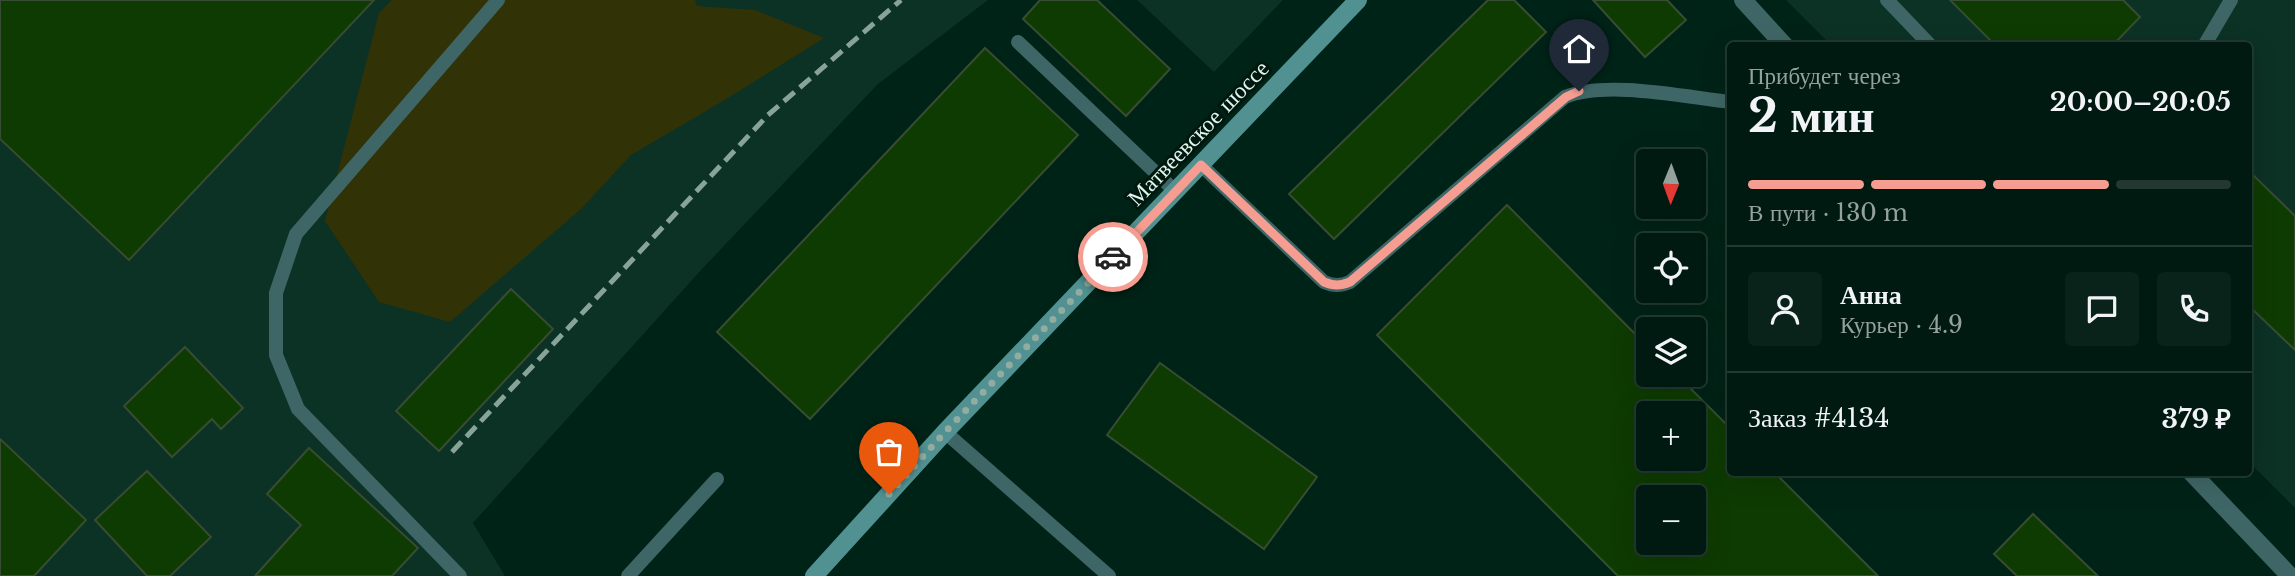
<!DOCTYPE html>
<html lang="ru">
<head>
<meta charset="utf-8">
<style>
  :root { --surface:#001a11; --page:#0a231a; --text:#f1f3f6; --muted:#95a19f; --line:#223831; --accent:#f59d90 }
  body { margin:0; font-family:"Libre Baskerville",serif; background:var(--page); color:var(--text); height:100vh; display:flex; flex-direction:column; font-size:26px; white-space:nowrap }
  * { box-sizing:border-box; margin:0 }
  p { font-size:23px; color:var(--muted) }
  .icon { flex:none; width:38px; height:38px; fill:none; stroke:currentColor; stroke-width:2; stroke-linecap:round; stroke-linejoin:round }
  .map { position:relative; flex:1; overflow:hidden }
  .details { position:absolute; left:1727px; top:42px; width:525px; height:434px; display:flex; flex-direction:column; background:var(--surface); border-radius:7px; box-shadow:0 7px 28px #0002,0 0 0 2px var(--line) }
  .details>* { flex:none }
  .needle { width:46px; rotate:181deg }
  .fabs { position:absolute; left:1636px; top:149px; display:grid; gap:14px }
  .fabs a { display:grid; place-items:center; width:70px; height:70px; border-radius:7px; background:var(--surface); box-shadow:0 7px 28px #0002,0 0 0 2px var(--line); font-size:35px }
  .pin { position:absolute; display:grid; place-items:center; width:60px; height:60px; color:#fff; margin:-72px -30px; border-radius:50% 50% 50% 0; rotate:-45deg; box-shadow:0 0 7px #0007 }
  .pin .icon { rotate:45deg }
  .courier { position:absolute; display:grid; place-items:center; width:70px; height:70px; margin:-35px; border:5px solid #f59d90; border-radius:50%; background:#fff; color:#222; box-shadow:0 2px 9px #0007 }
  .overview em { font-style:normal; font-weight:700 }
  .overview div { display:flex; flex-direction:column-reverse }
  .overview { display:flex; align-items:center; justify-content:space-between; height:119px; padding:0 21px }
  h1 { font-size:46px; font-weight:700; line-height:52px }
  .bar { display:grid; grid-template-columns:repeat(4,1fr); gap:10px 7px; align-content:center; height:84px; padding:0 21px }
  .bar i { height:9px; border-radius:5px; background:var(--line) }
  .bar .selected { background:var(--accent) }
  .bar p { grid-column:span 4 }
  .line { display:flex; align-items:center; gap:18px; padding:0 21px; border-top:2px solid var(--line) }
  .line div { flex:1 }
  .round { display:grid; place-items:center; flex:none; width:74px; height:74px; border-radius:7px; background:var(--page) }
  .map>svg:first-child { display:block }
  .built { fill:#0c3125 }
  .green { fill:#313307 }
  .building { fill:#0e3b02; stroke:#374c32; stroke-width:2; fill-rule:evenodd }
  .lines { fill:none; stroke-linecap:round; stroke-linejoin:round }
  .service { stroke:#3f6666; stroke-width:14 }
  .minor { stroke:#3f6666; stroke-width:18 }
  .secondary { stroke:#519191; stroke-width:18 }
  .rail { stroke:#88a398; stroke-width:5; stroke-dasharray:14 7; stroke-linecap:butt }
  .done { stroke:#92aca1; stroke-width:7; stroke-dasharray:0 12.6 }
  .route { stroke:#f59d90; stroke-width:9 }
  .labels { text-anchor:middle; stroke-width:6; stroke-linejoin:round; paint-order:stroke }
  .street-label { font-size:23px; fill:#e0f5ec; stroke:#00180f }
</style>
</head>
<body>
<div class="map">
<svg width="2295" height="576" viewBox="0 0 2295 576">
  <rect width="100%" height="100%" fill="#002317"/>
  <g class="built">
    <polygon points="0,0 988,0 878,84 702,269 473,523 505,576 0,576"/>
    <polygon points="1137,0 1283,0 1214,72"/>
    <polygon points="1786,0 2295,0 2295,508 2249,462 2249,46 1831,45"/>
  </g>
  <polygon class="green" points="392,0 695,0 697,6 755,10 824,38 723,101 631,155 581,209 450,322 379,302 325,221 379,13"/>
  <g class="building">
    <polygon points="0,0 374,0 129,260 0,139"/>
    <polygon points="1040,0 1097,0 1170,69 1126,116 1023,19"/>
    <polygon points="1488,0 1514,0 1546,32 1334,239 1289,194"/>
    <polygon points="1593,0 1667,0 1686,20 1645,57"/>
    <polygon points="1950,0 2123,0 2140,17 2112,46 1996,46"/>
    <polygon points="985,48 1078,135 810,419 717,332"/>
    <polygon points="2249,171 2295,216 2295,350 2249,306"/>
    <path d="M1507,205L1648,347V374H1676L1731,429V472H1774L1878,576H1618L1377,335ZM1648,413H1694V458H1648ZM1648,497H1694V542H1648Z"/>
    <polygon points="511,289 553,329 439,451 396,411"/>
    <polygon points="185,347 243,408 221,429 212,419 172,457 124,406"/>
    <polygon points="1160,363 1317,477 1264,549 1107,435"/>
    <polygon points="0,439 86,520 34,576 0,576"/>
    <polygon points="309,448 418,548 392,576 255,576 301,525 267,494"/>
    <polygon points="147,471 211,537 170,576 147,576 95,520"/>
    <polygon points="2033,514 2098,576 2017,576 1994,554"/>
  </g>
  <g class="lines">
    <g class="service">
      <polyline points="1887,0 1931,46"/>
      <polyline points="1018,42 1176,192"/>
      <polyline points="2204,46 2231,0"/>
      <path d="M1201,165L1324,282C1334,286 1340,286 1350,282L1565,97C1606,80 1685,97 1731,102"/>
      <polyline points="945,432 1109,576"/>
      <polyline points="460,576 298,409 276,355 276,293 296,234 498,0"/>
      <polyline points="628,576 717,479"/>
    </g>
    <g class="minor">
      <polyline points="1743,0 1785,46"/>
      <polyline points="2191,472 2290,576"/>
    </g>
    <polyline class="secondary" points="814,576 945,432 1358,0"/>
    <polyline class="rail" points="452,452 768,115 901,0"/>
  </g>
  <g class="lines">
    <polyline class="done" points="889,494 945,432 1113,257"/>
    <path class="route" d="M1113,257L1201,165L1324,282C1334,286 1340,286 1350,282L1566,97L1579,91"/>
  </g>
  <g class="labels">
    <g class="street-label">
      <text transform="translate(1198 133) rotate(-46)" y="8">Матвеевское шоссе</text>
    </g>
  </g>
</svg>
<div class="fabs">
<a><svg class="needle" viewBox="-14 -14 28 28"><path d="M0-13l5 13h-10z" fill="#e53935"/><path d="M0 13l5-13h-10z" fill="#95a19f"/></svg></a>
<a><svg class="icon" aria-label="locate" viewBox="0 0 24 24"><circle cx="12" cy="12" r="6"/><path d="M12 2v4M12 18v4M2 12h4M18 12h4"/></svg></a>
<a><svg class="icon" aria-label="layers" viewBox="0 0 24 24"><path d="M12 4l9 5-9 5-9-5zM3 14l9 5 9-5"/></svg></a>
<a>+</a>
<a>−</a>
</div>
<div class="pin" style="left:889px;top:494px;background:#ea580c"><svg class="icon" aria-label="bag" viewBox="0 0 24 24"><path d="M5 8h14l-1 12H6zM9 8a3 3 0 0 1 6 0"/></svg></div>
<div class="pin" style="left:1579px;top:91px;background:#1f2937"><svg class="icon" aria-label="home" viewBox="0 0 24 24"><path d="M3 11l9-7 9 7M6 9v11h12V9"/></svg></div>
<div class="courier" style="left:1113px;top:257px"><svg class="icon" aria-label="car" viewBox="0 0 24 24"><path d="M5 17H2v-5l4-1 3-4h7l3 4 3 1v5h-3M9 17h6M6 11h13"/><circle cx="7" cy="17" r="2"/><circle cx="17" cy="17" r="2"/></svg></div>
<section class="details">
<div class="overview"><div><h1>2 мин</h1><p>Прибудет через</p></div><em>20:00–20:05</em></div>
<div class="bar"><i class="selected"></i><i class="selected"></i><i class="selected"></i><i></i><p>В пути · 130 m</p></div>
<div class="line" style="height:126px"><a class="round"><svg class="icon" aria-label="person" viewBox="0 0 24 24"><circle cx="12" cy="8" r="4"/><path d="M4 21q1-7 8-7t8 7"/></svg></a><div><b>Анна</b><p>Курьер · 4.9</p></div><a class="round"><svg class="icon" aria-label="chat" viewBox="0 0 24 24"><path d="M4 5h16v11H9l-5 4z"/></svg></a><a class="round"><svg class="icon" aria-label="phone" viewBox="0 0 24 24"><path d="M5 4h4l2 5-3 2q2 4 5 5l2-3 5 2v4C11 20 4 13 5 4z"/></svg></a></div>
<div class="line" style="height:91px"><div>Заказ #4134</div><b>379 ₽</b></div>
</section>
</div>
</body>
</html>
